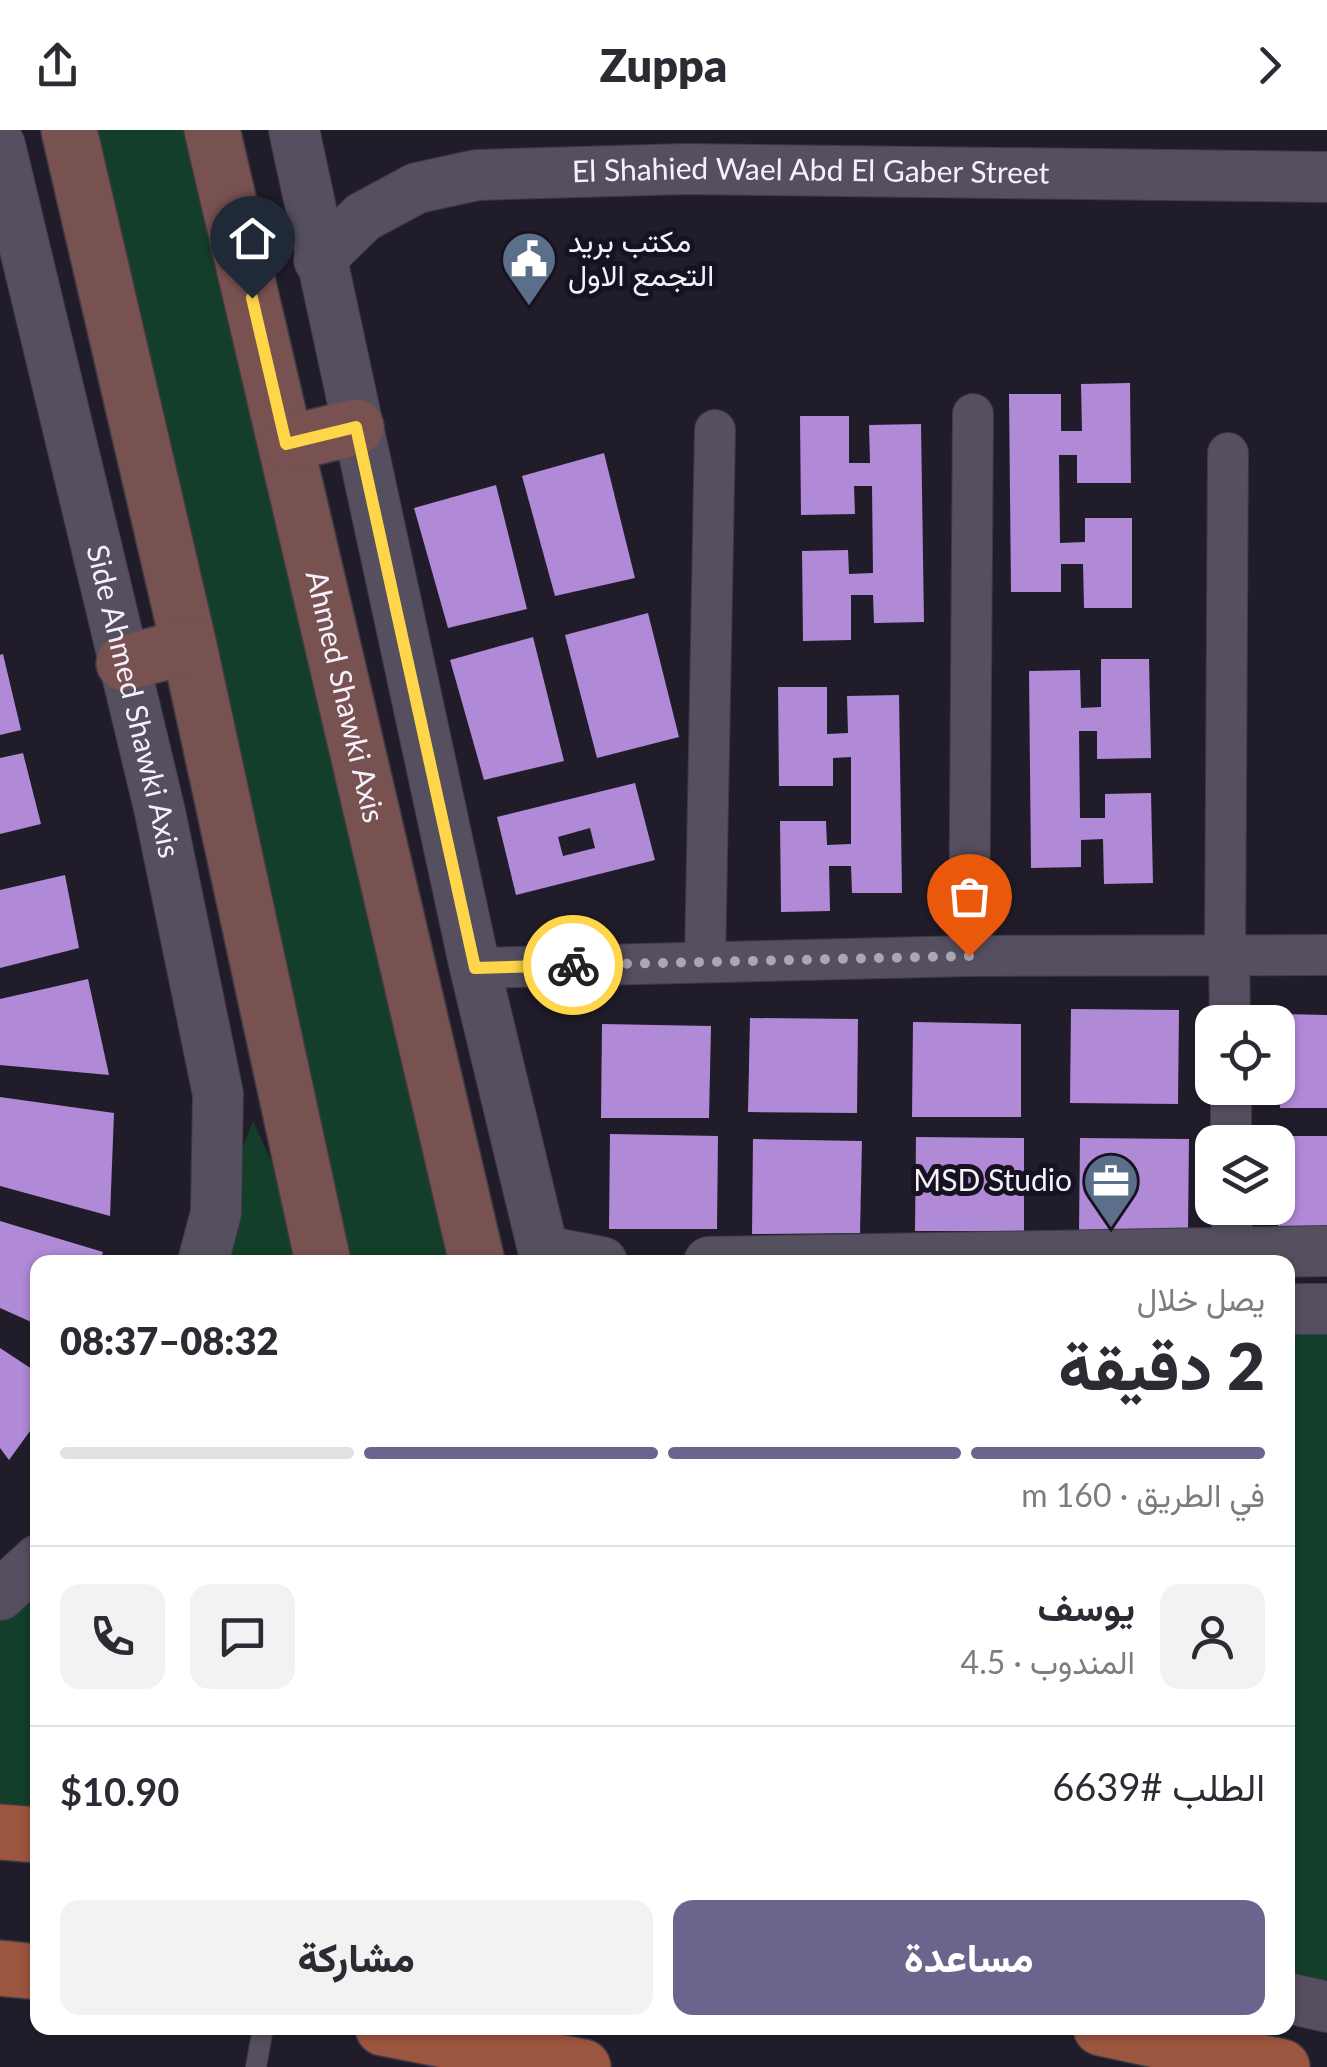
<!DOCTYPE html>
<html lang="ar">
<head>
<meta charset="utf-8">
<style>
  :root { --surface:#fff; --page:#f2f2f3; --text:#2b2b33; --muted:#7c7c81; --line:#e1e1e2; --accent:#69658c }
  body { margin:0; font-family:Lato,Vazirmatn,sans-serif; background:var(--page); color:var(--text); direction:rtl; height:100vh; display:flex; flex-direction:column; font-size:38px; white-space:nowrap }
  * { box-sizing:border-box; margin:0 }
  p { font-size:32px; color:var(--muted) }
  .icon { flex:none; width:55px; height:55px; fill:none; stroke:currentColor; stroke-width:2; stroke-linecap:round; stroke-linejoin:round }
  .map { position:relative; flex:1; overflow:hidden; direction:ltr }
  .sheet { position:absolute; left:30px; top:1125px; width:1265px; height:780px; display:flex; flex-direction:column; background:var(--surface); border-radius:20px; box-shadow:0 2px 8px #0004; direction:rtl }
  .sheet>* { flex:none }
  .buttons { position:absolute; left:1195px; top:875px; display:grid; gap:20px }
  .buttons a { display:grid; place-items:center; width:100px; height:100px; border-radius:20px; background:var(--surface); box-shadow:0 2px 8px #0004; font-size:50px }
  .pin { position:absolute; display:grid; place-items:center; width:85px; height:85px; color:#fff; margin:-102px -42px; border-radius:50% 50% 50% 0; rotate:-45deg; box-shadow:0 0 10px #0007 }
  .pin .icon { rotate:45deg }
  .courier { position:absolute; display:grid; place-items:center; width:100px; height:100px; margin:-50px; border:8px solid #ffd54a; border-radius:50%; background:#fff; color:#222; box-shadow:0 2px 12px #0007 }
  .head em { font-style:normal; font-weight:800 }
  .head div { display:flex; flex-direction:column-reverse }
  .head { display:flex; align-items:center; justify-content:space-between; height:170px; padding:0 30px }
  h1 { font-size:65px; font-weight:800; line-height:75px }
  .bar { display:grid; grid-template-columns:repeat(4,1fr); gap:15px 10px; align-content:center; height:120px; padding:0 30px }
  .bar i { height:12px; border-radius:8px; background:var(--line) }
  .bar .selected { background:var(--accent) }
  .bar p { grid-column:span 4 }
  .line { display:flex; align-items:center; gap:25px; padding:0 30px; border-top:2px solid var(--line) }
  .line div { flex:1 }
  .round { display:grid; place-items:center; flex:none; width:105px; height:105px; border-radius:20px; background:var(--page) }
  .cta { display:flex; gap:20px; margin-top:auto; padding:20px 30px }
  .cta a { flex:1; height:115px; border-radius:20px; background:var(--accent); color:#fff; font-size:40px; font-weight:800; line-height:115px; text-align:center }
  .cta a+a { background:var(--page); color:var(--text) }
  header { display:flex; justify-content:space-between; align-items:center; height:130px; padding:0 30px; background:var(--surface); font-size:45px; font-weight:800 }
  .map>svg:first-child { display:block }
  .green { fill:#133e2a }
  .building { fill:#b089d7; fill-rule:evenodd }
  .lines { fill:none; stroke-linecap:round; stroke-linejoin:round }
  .service-casing { stroke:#3e3a45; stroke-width:22 }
  .minor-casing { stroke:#3e3a45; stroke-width:42 }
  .tertiary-casing { stroke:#3e3a45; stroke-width:52 }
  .secondary-casing { stroke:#3e3a45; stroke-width:58 }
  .primary-casing { stroke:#3e3a45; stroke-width:58 }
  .service { stroke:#554f60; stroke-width:20 }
  .minor { stroke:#554f60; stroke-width:40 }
  .tertiary { stroke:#554f60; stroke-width:50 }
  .secondary { stroke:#785250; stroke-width:55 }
  .primary { stroke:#9c553f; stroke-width:55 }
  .done { stroke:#aba6b2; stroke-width:10; stroke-dasharray:0 18 }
  .route { stroke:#ffd54a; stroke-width:12 }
  .labels { text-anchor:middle; stroke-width:10; stroke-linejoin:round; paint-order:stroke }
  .street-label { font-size:30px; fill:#f5f1fc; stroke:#171220 }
  .poi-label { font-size:30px; fill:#f5f1fc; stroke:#171220; text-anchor:start }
</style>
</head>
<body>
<header><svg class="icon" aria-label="forward" viewBox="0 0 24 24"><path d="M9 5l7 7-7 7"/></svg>Zuppa<svg class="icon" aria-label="share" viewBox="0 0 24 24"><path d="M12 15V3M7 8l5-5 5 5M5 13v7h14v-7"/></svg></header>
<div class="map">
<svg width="1327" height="1937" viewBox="0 0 1327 1937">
  <rect width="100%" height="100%" fill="#211c2a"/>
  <g class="green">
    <polygon points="67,0 212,0 477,1132 324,1132"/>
    <polygon points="253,991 317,1132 203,1132 216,1083"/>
    <polygon points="1288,1179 1327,1179 1327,1877 1288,1868"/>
    <polygon points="37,1430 37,1705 0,1703 0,1465"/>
  </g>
  <g class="building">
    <polygon points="1130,253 1131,353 1077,353 1077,325 1059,325 1060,413 1085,412 1085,388 1132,388 1132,478 1084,478 1083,434 1061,434 1061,462 1011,462 1009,264 1061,264 1061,301 1082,301 1081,254"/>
    <polygon points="800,286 849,286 849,333 870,333 869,295 921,294 924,492 874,493 873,465 851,465 851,510 803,511 802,421 848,420 849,444 873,443 872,356 854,356 855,384 801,385"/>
    <polygon points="604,323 635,448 555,466 522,346"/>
    <polygon points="496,355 527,479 448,498 414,378"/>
    <polygon points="648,483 679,607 597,628 565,505"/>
    <polygon points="533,507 564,631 484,650 450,530"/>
    <polygon points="3,524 21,600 0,605 0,525"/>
    <polygon points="1101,529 1149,529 1151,628 1097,629 1097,601 1079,601 1080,688 1105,688 1105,664 1151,663 1153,753 1104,754 1103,709 1081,710 1081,737 1031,738 1029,541 1080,540 1081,578 1101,577"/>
    <polygon points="778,557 827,557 827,604 848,603 847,566 899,565 902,763 852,763 851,736 829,736 830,781 781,782 780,691 826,691 827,715 851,714 851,627 833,628 833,656 779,656"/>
    <polygon points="23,623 41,694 0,704 0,628"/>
    <path d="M635,653L655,730L516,765L497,687ZM590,698L595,718L563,726L558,707Z"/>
    <polygon points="65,745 79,818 0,838 0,760"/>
    <polygon points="88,849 109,945 0,935 0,869"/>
    <polygon points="1071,879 1179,880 1178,974 1070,973"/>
    <polygon points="1281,884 1327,885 1327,978 1280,978"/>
    <polygon points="750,888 858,889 857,983 748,982"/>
    <polygon points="913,892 1021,894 1021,987 912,987"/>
    <polygon points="602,894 711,896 709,988 601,988"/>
    <polygon points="0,967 114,983 110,1086 0,1056"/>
    <polygon points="610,1004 718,1006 717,1099 609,1099"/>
    <polygon points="1279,1006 1327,1006 1327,1100 1278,1100"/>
    <polygon points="916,1007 1024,1008 1024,1101 915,1101"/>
    <polygon points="1080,1008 1189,1009 1188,1102 1079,1102"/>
    <polygon points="753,1009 862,1011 860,1103 752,1104"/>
    <polygon points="0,1091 103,1122 100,1132 38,1132 38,1195 0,1178"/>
    <polygon points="0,1218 38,1243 38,1290 9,1330 0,1318"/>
  </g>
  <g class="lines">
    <g class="service-casing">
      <polyline id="service" points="256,1937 263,1898"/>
    </g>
    <g class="minor-casing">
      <g id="minor">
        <polyline points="1225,824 1228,323"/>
        <polyline points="1229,824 1230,892"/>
        <polyline points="969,826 973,284"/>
        <polyline points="705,832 715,300"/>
        <polyline points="475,838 969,826 1327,825"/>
        <polyline points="1231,958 1231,1012"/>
        <polyline points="1232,1078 1232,1121"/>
      </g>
    </g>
    <g class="tertiary-casing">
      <g id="tertiary">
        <polyline points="294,0 475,838 546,1132"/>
        <path id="s1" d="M0,15L160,682L218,964L216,1083L203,1132"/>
        <path id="s2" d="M319,130L363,87L417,58L477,45L685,39L1327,47"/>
        <polyline points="544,1121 602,1132"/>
        <polyline points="709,1132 1327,1121"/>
        <polyline points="1288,1179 1327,1179"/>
        <polyline points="0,1465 38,1430"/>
        <polyline points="1288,1868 1327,1877"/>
      </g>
    </g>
    <g class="secondary-casing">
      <g id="secondary">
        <polyline points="69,0 189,516 323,1132"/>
        <path id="s3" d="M212,0L477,1132"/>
        <polyline points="286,314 356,297"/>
        <polyline points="124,533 189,516"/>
      </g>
    </g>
    <g class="primary-casing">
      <g id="primary">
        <polyline points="0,1702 38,1705"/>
        <polyline points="0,1838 38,1842"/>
        <polyline points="383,1898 583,1937"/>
        <polyline points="1101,1898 1282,1937"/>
      </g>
    </g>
    <use href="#service" class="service"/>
    <use href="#minor" class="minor"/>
    <use href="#tertiary" class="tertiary"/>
    <use href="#secondary" class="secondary"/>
    <use href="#primary" class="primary"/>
  </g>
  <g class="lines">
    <polyline class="done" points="573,835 969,826"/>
    <polyline class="route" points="252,168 286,314 356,297 475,838 573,835"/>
  </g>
  <defs>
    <g id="civic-pin" transform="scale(2.875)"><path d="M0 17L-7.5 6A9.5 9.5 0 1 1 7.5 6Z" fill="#5c6f8a" stroke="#171220"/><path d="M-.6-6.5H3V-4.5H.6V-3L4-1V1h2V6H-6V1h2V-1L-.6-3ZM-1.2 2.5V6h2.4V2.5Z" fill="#fff"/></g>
    <g id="office-pin" transform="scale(2.875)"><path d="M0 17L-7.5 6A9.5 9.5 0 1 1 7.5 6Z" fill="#5c6f8a" stroke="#171220"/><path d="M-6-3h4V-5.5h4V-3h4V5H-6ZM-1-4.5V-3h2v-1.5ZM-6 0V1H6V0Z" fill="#fff"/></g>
  </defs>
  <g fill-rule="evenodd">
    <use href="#civic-pin" x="529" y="129"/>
    <use href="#office-pin" x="1111" y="1051"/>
  </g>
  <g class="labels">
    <g class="street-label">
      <text dy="10" stroke="none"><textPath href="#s2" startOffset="518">El Shahied Wael Abd El Gaber Street</textPath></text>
      <text dy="10" stroke="none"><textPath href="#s3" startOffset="582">Ahmed Shawki Axis</textPath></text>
      <text dy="10" stroke="none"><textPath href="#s1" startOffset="572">Side Ahmed Shawki Axis</textPath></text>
    </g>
    <g class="poi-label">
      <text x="568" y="122">مكتب بريد<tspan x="568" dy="34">التجمع الاول</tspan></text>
      <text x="1072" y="1061" text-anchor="end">MSD Studio</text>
    </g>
  </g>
</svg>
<div class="buttons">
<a><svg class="icon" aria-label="locate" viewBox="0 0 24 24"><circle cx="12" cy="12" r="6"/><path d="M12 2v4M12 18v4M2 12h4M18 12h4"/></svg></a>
<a><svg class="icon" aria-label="layers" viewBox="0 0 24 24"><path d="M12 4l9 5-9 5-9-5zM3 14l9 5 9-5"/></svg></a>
</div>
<div class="pin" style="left:969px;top:826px;background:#ea580c"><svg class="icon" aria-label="bag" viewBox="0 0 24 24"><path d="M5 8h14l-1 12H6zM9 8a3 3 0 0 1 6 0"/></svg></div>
<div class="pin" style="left:252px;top:168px;background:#1f2937"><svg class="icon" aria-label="home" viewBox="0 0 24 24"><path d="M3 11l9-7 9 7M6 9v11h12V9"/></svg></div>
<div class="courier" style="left:573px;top:835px"><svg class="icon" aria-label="bike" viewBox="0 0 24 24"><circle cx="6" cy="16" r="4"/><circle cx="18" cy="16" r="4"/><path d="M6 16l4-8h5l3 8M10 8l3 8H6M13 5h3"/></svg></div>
<section class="sheet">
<div class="head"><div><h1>2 دقيقة</h1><p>يصل خلال</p></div><em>08:32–08:37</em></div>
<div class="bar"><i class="selected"></i><i class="selected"></i><i class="selected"></i><i></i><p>في الطريق · 160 m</p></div>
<div class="line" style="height:180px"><a class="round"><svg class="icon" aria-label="person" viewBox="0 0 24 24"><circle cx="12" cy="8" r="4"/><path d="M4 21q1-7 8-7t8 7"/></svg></a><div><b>يوسف</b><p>المندوب · 4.5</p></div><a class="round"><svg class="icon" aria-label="chat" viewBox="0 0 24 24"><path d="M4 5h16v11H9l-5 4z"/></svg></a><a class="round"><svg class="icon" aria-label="phone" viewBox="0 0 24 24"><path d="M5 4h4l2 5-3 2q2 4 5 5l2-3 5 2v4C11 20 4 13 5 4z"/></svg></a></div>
<div class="line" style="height:130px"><div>الطلب #6639</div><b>$10.90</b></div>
<div class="cta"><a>مساعدة</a><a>مشاركة</a></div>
</section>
</div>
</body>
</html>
